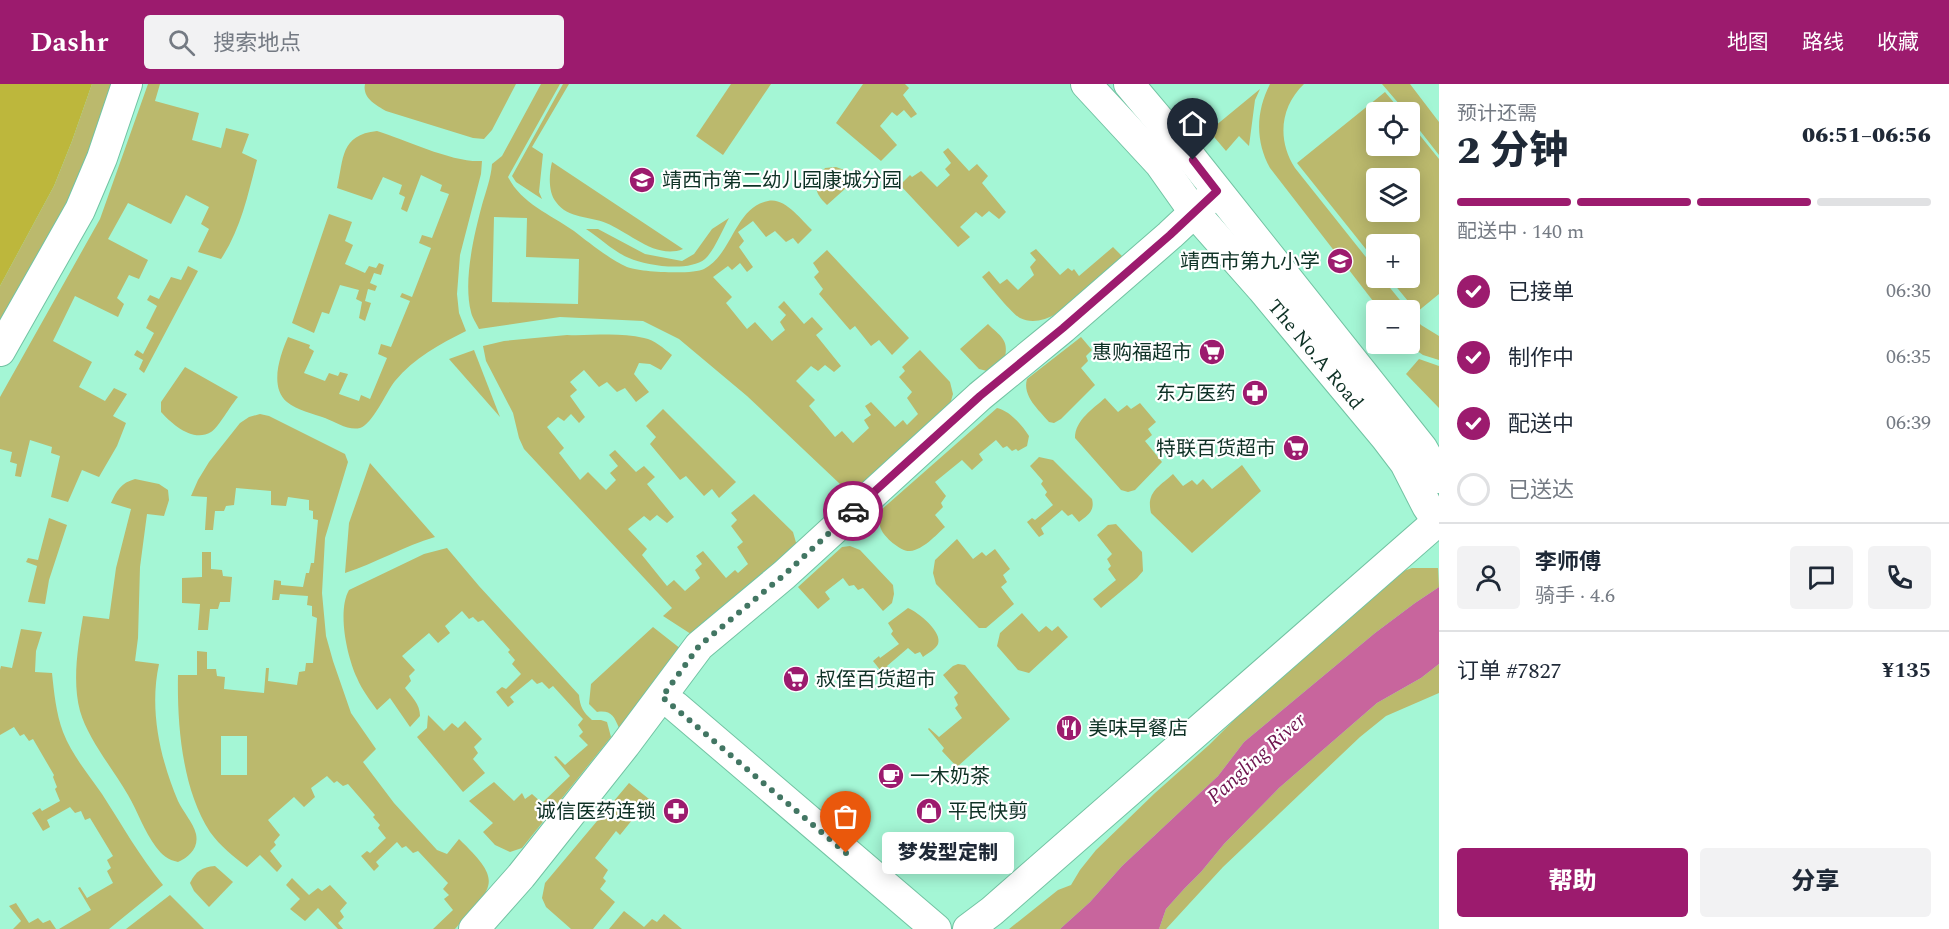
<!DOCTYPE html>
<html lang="zh">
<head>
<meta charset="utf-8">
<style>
  :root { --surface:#fff; --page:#f2f2f3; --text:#1f2937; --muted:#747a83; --line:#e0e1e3; --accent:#9c1b6e }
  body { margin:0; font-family:Spectral,"Noto Sans SC",serif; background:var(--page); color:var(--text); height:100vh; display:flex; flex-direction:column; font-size:22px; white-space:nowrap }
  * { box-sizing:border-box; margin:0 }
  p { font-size:20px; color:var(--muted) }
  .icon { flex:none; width:33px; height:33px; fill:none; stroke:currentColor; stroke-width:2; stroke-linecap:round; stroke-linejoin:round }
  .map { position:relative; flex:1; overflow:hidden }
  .sheet { display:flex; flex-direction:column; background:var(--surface); width:510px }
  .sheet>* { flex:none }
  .buttons { position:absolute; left:1366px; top:18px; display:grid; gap:12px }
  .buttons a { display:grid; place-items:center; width:54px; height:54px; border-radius:6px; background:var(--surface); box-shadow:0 3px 15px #0003; font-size:30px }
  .pin { position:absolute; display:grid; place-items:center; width:51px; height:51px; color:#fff; margin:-62px -26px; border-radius:50% 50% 50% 0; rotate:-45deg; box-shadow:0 0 6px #0007 }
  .pin .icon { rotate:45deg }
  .courier { position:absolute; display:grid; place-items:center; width:60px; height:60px; margin:-30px; border:4px solid #9c1b6e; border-radius:50%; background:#fff; color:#222; box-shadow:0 2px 8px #0007 }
  .bubble { position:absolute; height:42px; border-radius:6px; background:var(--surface); box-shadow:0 3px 15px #0003; font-size:20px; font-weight:800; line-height:42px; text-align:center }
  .overview em { font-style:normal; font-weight:800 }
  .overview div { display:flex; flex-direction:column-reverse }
  .overview { display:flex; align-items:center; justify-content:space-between; height:102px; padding:0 18px }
  h1 { font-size:39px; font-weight:800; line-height:45px }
  .bar { display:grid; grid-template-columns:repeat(4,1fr); gap:9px 6px; align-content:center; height:72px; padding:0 18px }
  .bar i { height:8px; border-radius:4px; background:var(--line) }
  .bar .current { background:var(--accent) }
  .bar p { grid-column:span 4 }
  .line { display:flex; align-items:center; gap:15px; padding:0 18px; border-top:2px solid var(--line) }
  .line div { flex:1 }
  .round { display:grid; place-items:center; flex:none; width:63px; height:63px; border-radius:6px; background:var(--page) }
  ol { padding:0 18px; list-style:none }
  li { display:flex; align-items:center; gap:18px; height:66px }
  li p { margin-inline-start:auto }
  li .icon { padding:6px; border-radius:50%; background:var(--accent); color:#fff; stroke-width:4 }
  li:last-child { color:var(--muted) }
  li i { width:33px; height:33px; border:3px solid var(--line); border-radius:50% }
  .button { display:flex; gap:12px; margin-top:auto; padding:12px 18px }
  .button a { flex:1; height:69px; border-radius:6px; background:var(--accent); color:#fff; font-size:24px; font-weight:800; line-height:69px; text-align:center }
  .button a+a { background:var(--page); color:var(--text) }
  header { display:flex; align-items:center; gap:36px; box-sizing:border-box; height:84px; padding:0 30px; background:var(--accent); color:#fff }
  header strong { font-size:28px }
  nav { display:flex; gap:33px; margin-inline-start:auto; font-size:21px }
  .search { width:420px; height:54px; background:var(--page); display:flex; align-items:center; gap:15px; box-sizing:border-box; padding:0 21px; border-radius:6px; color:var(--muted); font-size:22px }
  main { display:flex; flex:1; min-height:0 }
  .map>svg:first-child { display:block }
  .green { fill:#bbb96d; fill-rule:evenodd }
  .forest { fill:#bdb73c }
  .water { fill:#c8659d }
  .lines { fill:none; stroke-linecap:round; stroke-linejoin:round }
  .minor-casing { stroke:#72c3a3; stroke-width:32 }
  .minor { stroke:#fff; stroke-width:30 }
  .done { stroke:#427663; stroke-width:6; stroke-dasharray:0 10.8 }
  .route { stroke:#9c1b6e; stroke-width:8 }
  .labels { text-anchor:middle; stroke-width:4.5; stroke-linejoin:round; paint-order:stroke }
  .poi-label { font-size:20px; fill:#0e3125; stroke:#fff; text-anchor:start }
  .street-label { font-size:20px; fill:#0e3125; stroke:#fff }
  .water-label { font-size:21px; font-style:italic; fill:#6e134e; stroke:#fff }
</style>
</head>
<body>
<header>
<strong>Dashr</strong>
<div class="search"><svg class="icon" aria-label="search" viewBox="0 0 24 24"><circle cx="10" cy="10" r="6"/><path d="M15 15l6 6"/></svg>搜索地点</div>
<nav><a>地图</a><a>路线</a><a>收藏</a></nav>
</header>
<main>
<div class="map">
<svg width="1439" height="845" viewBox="0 0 1439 845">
  <rect width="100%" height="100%" fill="#a4f6d5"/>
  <g class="green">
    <polygon points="92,0 116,0 85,88 0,245 0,202 54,102 72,57"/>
    <path d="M148,0H160L155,17L199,29L192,56L221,64L226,44L249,50L242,69L257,76C248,110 241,145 221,175L198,168L209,145L201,140L209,123L186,111L171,140L128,119L108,155L148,176L139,195L129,191L117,214L124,220L118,233L75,212L53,257L92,278L79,303L105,317L114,304L127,310L113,332L126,339L117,362L99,393L82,386L68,418L51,413L60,372L51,369L52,363L30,356L21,393L15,392L17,380L10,378L12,368L0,365V313L100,135Z"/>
    <path d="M365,0H516L492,46L484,55L473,54L386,27C376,21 362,14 365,0Z"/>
    <path d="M541,0H560L508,93C522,120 550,130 574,147C588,158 611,176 627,183C638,188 693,191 704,185C732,171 735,123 768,117C785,113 801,136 812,146L798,160L793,154L786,158L775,147L766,153L753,137L738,148L744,157L739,163L753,183L747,188L740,179L732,186L728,182L713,193L732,213L726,219L747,245L755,238L772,257L785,246L780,238L786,231L778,223L784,217L804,240L812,233L823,245L816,251L841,282L834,288L825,281L818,287L811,282L796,297L815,316L809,322L835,353L842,347L853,359L869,344L864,336L871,331L865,322L871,318L895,343L903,336L907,341L918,330L907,314L912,308L899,293L905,287L902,283L920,266L950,298L953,310L949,324L861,403L850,405L840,400L747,312L679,255L643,237L560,233L479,245C476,239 472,233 471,228C463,197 474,151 482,121C486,107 491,94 492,80L502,72ZM494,133L527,134L526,173L579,175L578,220L492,218Z"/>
    <polygon points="563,0 569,0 532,63 543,70 539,108 542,115 516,98 512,92"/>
    <polygon points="731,0 771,0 723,71 696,52"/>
    <polygon points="863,0 905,0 909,4 903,11 917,30 911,34 904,26 897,32 892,28 880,42 897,61 881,77 836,39"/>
    <path d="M1270,0H1304C1280,23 1277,56 1295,84L1377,187V194H1382L1408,226H1380L1270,84C1255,57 1256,27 1270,0Z"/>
    <polygon points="1382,0 1410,0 1439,38 1439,71 1410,34 1410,28 1406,28"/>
    <polygon points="1260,5 1255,16 1249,62 1239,52 1226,67 1209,47"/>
    <path d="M1385,8L1402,28H1377V62H1410V39L1439,75V210L1417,228L1389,194H1410V160H1377V179L1297,79ZM1410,94V128H1377V94Z"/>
    <path d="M377,47C406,56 453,79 482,77L481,90L460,171L457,210L459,229L466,247C440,260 414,274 395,297C386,308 373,340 360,344C349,347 335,338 325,334C314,330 296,326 287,318C269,303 280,271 288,253L310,261L309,264L314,267L304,289L325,297L329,289L338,292L340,288L348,290L339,310L359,317L361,311L370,315L387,274L378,270L381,260L391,263L410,217L400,213L402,209L412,213L431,164L419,159L422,151L432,154L449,110L440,107L442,101L421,91L407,128L401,125L405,113L399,110L402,101L383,93L372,116L337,104C344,74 340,51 377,47Z"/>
    <polygon points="948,64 969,87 977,80 988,92 982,99 1006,128 999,135 989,127 982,133 976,128 960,143 970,153 958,163 900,101 910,91 912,93 921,87 937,103 950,91 945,85 951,79 943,68"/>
    <path d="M552,78L683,165C656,176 629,148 606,139C590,132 568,135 556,118C548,108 549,90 552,78Z"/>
    <path d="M836,83L847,87L855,96L827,121C813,108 813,99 825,84Z"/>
    <polygon points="329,130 352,138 345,157 353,161 345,180 365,189 369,182 376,184 379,179 384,181 381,191 374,189 370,199 377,202 375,207 368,205 365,217 371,219 365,237 359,234 362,218 356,215 359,206 340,201 329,230 322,228 314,249 292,239"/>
    <path d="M729,134C723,145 714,167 705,175C689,188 647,182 629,174C614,168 600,154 586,145H598L645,170L682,177L694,170L712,145Z"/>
    <path d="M1113,163L1122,172C1101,192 1053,251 1020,234C1011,229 990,202 982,193L989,187L1000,200L1007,195L1018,206L1034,191L1030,183L1036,176L1030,169L1036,165L1060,191L1068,184L1072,187L1074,185L1079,192Z"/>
    <polygon points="827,166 909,254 892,271 879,256 871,262 855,242 850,246 819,210 823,205 814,193 819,188 813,179"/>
    <polygon points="188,182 198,187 144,289 139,285 143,276 134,271 137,266 143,270 154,249 146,244 157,222 147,216 150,211 159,215 171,193 181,196"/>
    <polygon points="1410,229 1421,241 1439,252 1439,276 1423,271 1407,260 1410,260"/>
    <path d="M988,240C1000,252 1009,255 1005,274L987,287L979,285L960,265Z"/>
    <path d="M567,251C591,252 619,248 644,254C655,256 663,264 672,271L661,286L650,280L639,279L634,290L649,308L636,318L625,304L617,308L607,298L599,303L584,286L570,298L577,306L570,312L585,333L579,339L571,330L564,337L558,333L547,343L564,364L559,369L580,396L588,388L606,406L616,396L610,389L618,382L609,371L615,366L636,388L644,382L655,393L647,400L674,433L667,439L657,431L650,437L644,432L628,445L647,465L642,471L667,502L674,496L685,507L700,494L695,486L702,480L696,472L703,467L726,494L735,486L738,489L748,480L737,463L743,458L731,442L737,436L731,429L754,410L793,448L797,462L694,552L663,532L672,524L524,365L519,354L513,329L486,277L483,262L504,257Z"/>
    <path d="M1081,253L1092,266L1086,272L1088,277L1081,284L1095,301L1061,335L1054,339L1049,338C1039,326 1022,312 1027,295Z"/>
    <polygon points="474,266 500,333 449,275"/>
    <polygon points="1419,275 1439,282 1439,324 1406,290"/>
    <path d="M185,283L238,313C230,322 219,343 211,348C193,359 172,340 161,328V318Z"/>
    <path d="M1105,314L1118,328L1127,321L1131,325L1140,319L1156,338L1148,345L1152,351L1145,357L1162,378L1135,406L1128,408L1121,406L1075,354C1075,336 1093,325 1105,314Z"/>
    <path d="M997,324C1010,327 1022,341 1029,352L1027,362L1018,367L1016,365L1012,367L1007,362L1003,364L996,356L979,370L983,376L972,386L962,376L935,398L946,412L941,419L943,423L935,431L945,443C936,451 923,466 910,467C901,468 884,453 881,445C878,439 880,432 881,426Z"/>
    <polygon points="663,325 736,398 719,414 712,405 704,412 686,392 680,396 650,360 656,353 646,342"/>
    <path d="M260,330L269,332L345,370L348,378L325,454L322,509L326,552L333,577L351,629L376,665L363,678L394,719L437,766L447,770L459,755C505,799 493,802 455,845H433L453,826L444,815L449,811L443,805L448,799L418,767L413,769L406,762L402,764L397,758L376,778L379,782L374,787L361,772L367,767L370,769L386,754L378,744L380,741L373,733L375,731L348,700L343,702L337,697L334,699L327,692L311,704L315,713L304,723L294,713L268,736L280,751L274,758L276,761L270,767L282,782L277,788L260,771L247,783C234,773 220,762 210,748C182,705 177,640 178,591H197V567L207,568V585H216L217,592L225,593L224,605L264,609L266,584H269L268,597L297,601L299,588L305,587L306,579H313L317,534L312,532V522L307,521L308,512L280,510L279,516H272L274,496L281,497V501L303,503L306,489H309L311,479H314L318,436L313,435V427L309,426V416L288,413L286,422L271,421V407L236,404L234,421L226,422L224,427H215L213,446H205L207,413L191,412L198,396L209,378L240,339L249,333ZM221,652H247V691H221Z"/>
    <path d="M1039,373L1053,376L1092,415C1095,427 1088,431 1079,438L1072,430L1068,432L1062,426L1041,444L1044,450L1039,453L1027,438L1032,434L1035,436L1053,421L1045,411L1047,408L1041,400L1043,397L1030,382Z"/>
    <path d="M370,379L435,453C404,462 376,479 345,489L349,439Z"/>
    <path d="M1242,381L1261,407L1192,469L1151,429C1146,408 1159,403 1173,390L1183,402L1192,396L1197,401L1203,395L1212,405Z"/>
    <path d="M135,395L159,400L168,406L169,416L164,432L147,430L140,483L138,554L135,577L159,580C149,626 160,674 178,717C183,728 193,738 196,750C199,764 189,773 178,778C168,776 162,771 156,763C144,747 138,728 128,711C113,685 88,655 80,627C72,597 78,562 83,532L109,535L116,484L131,425L111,419C117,406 121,399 135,395Z"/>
    <polygon points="49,434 67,441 49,496 45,520 28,518 37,482 26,478 28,474 38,476"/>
    <polygon points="1116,440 1142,468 1143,487 1137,494 1101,524 1093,515 1116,496 1108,485 1111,482 1107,475 1112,470 1097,451 1108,441"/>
    <polygon points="957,455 973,475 982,468 986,472 995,465 1010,485 1003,491 1007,498 1001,503 1014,520 986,544 979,544 936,500 933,489 935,476"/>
    <polygon points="850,462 860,466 893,501 894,510 892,519 883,527 863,504 858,506 854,501 849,502 843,494 825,508 830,515 818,525 798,503 842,463"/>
    <path d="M447,464L479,502L579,611C580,623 583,628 592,636H601L607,638L611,653L522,764L510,768L495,761L483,748L493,739L469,717L494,698L514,717L522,709L525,715L532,710L542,719L570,692L554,673L556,672L565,681L588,661L579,652L583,648L578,641L583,635L553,602L549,605L542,598L537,600L532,595L510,613L514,618L508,623L496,608L502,603L506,605L521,590L512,580L515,576L508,568L510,566L483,536L478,538L473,533L469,535L462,527L445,542L450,549L438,559L429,549L402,572L415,586L409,592L411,597L405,604C412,613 420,620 420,632L410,643L390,614L377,626C370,616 362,606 357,594C347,573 337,527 349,506L424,470Z"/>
    <polygon points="202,468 211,468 211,485 222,486 223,492 232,493 230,518 220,518 218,525 210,525 208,546 198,546 200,520 182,519 182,494 202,493"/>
    <polygon points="1412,484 1438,484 1439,503 1415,519 1375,549 1244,658 1218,692 1122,782 1090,818 1060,845 1009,845 1058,806 1071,801 1080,786 1096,766 1155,709 1209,661 1241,629 1398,489"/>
    <path d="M908,524C918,528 943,548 938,560C936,565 928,569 923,573L920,568L915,570L908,564L887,582L890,587L885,592L873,577L879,572L880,574L899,560L891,550L893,547L888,539Z"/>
    <polygon points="1022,529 1039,548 1046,542 1052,547 1058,542 1068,553 1029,589 1018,586 997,562 1000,549"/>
    <path d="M653,543L681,565L619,644C614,632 611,626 597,628L589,620L591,600Z"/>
    <path d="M21,545L42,548L36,567L35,588L52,589C54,608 56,629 63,648C72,671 88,690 102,710C122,741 140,773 163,801L109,845H59L91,826L78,804L80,803L87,814L113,799L107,787L111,784L107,776L113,772L90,734L85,736L81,727L75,729L70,723L47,736L50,743L43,747L32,729L40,724L42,727L60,717L55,705L57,703L53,693L54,691L33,655L29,657L24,650L20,652L14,643L0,651V586L1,582L12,584Z"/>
    <polygon points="958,580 965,581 1010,635 957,683 942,667 944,664 928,645 929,644 939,653 962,634 955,624 958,621 954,613 958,609 943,591 953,582"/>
    <polygon points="1439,580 1439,609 1386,632 1360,653 1223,783 1166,845 1159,845 1166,825 1184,805 1201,788 1224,760 1279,704 1377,619 1421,594"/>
    <polygon points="428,631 444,647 452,639 458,644 465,637 482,655 474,663 478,669 473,675 485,689 463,708 417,653 427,644"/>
    <polygon points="629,699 649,715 620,751 616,747 595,774 608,786 603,794 606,797 600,805 615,818 593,845 571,845 546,823 542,814 545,799"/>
    <path d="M215,782L233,798L209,823L194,807L190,799C196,787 202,783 215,782Z"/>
    <polygon points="292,794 309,811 318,804 322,807 330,801 347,819 340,827 344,833 338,839 343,845 338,845 318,824 305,837 290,825 300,815 286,801"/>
    <polygon points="170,811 204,845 126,845"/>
    <polygon points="16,819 29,839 38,834 43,839 50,836 56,845 13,845 21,837 9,822"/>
    <polygon points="624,827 644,843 652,835 657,838 664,830 682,845 609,845"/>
  </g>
  <polygon class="forest" points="0,0 92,0 72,57 54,102 0,202"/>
  <polygon class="water" points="1439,503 1439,580 1421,594 1377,619 1279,704 1224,760 1201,788 1184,805 1166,825 1159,845 1060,845 1090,818 1122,782 1218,692 1244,658 1375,549 1415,519"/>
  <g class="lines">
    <g class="minor-casing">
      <g id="minor">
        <polyline points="1086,0 1160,80 1194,128 1262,205 1386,354 1405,379 1427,422 1439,440"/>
        <polyline points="1129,0 1193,76 1422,364 1439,394"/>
        <polyline points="0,267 80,126 102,74 127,0"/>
        <polyline points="662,613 675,622 936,845"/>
        <polyline points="474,845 521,792 625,661 699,562 784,491 980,312 1063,244 1170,151 1217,107"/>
        <polyline points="968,845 992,827 1439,436"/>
      </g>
    </g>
    <use href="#minor" class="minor"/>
  </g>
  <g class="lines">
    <polyline class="done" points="846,769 662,613 699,562 784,491 853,427"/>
    <polyline class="route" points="853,427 980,312 1063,244 1170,151 1217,107 1193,76"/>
  </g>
  <defs>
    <g id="school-disc" transform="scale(1.35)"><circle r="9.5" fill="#9c1b6e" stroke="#fff"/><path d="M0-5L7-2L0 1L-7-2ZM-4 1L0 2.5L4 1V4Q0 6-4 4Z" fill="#fff"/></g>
    <g id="supermarket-disc" transform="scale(1.35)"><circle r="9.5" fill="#9c1b6e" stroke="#fff"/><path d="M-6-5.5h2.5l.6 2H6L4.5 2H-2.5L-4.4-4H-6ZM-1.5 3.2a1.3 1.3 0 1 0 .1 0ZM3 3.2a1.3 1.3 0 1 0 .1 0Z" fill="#fff"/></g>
    <g id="pharmacy-disc" transform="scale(1.35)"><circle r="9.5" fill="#9c1b6e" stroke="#fff"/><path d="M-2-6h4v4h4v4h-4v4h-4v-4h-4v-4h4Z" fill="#fff"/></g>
    <g id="restaurant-disc" transform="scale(1.35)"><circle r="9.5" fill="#9c1b6e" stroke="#fff"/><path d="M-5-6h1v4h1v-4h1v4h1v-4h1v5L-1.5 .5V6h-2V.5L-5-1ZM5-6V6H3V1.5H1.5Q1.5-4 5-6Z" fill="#fff"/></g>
    <g id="cafe-disc" transform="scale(1.35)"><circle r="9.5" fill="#9c1b6e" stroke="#fff"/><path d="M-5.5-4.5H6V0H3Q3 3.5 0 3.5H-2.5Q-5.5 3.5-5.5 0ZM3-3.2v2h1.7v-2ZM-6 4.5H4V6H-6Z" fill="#fff"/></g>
    <g id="shop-disc" transform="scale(1.35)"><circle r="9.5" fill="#9c1b6e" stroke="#fff"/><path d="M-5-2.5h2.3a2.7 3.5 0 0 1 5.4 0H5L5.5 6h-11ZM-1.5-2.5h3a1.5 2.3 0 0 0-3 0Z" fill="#fff"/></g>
  </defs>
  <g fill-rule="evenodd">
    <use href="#school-disc" x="642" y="96"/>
    <use href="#school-disc" x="1340" y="177"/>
    <use href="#supermarket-disc" x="1212" y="268"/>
    <use href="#pharmacy-disc" x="1255" y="309"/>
    <use href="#supermarket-disc" x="1296" y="364"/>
    <use href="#supermarket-disc" x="796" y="595"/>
    <use href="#restaurant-disc" x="1069" y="644"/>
    <use href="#cafe-disc" x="891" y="692"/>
    <use href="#pharmacy-disc" x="676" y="727"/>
    <use href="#shop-disc" x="929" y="727"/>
  </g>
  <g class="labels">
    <g class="poi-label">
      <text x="662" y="103">靖西市第二幼儿园康城分园</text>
      <text x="1320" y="184" text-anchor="end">靖西市第九小学</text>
      <text x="1192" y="275" text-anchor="end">惠购福超市</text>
      <text x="1236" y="316" text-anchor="end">东方医药</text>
      <text x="1276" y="371" text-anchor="end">特联百货超市</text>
      <text x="816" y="602">叔侄百货超市</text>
      <text x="1088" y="651">美味早餐店</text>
      <text x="910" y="699">一木奶茶</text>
      <text x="656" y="734" text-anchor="end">诚信医药连锁</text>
      <text x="948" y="734">平民快剪</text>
    </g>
    <g class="street-label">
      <text transform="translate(1316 270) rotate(50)" y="7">The No.A Road</text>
    </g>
    <g class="water-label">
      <text transform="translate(1256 674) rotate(-42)" y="7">Pangling River</text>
    </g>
  </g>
</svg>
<div class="buttons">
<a><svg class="icon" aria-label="locate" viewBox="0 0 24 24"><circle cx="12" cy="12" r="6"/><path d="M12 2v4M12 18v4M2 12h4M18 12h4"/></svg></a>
<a><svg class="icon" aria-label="layers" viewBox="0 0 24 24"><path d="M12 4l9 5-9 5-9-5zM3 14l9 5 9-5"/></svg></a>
<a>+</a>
<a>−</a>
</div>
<div class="pin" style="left:846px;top:769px;background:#ea580c"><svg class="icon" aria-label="bag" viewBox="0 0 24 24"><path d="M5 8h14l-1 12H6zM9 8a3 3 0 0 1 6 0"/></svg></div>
<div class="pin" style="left:1193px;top:76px;background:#1f2937"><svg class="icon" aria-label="home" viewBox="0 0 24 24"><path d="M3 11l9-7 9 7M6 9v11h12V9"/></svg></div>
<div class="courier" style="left:853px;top:427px"><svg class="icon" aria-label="car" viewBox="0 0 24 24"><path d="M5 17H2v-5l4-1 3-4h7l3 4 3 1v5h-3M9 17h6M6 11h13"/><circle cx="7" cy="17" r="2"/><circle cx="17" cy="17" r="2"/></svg></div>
<div class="bubble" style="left:882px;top:748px;width:132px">梦发型定制</div>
</div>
<section class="sheet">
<div class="overview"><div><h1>2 分钟</h1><p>预计还需</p></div><em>06:51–06:56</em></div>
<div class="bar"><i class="current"></i><i class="current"></i><i class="current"></i><i></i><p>配送中 · 140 m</p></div>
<ol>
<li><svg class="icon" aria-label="check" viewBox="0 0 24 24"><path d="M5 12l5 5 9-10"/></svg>已接单<p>06:30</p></li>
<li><svg class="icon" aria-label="check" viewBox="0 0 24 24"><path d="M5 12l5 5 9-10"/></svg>制作中<p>06:35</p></li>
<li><svg class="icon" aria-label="check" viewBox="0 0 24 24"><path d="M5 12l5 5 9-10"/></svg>配送中<p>06:39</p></li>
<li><i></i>已送达</li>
</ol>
<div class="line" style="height:108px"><a class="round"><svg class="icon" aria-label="person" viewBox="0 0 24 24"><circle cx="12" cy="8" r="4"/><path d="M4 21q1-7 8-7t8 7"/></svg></a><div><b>李师傅</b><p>骑手 · 4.6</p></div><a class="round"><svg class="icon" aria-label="chat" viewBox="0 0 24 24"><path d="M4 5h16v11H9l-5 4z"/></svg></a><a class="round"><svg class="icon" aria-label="phone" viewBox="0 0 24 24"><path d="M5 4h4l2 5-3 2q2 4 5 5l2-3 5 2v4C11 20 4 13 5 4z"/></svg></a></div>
<div class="line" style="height:78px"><div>订单 #7827</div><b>¥135</b></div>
<div class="button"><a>帮助</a><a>分享</a></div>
</section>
</main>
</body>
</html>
